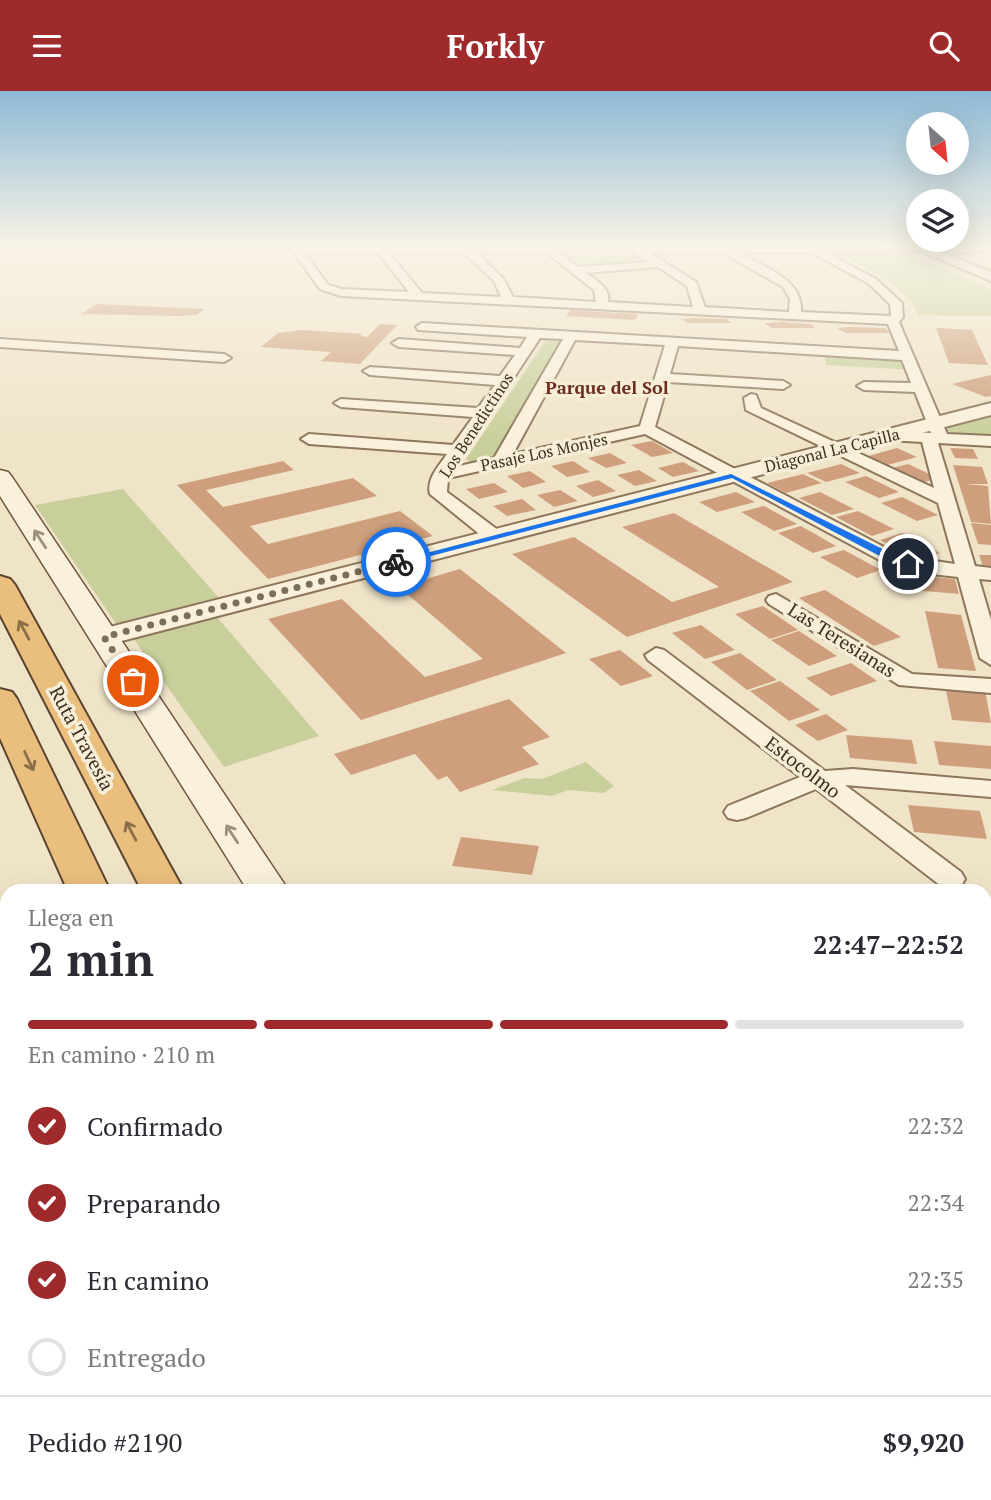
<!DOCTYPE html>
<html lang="es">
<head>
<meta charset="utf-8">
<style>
  :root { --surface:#fff; --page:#f7f7f7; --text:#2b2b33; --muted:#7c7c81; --line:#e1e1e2; --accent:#9e2a2b }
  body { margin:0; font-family:"PT Serif",serif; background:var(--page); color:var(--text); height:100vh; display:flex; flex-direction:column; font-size:26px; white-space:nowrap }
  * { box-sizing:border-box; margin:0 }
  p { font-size:23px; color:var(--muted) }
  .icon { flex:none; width:38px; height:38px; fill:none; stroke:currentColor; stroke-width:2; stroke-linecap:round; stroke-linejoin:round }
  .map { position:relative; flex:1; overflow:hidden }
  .panel { position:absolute; left:0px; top:793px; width:992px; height:618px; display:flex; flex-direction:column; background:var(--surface); border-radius:21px 21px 0 0; box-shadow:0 7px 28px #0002 }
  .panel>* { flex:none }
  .needle { width:46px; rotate:153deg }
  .fabs { position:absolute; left:906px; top:21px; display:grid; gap:14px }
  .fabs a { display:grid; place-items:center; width:63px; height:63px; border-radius:50%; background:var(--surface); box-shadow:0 7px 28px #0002; font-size:35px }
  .pin { position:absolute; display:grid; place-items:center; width:60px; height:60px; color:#fff; margin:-30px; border:4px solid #fff; border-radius:50%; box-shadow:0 2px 7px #0007 }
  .courier { position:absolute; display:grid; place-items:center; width:70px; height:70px; margin:-35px; border:5px solid #1a73e8; border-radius:50%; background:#fff; color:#222; box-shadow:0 2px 9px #0007 }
  .headline em { font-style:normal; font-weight:600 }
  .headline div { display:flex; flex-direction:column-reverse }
  .headline { display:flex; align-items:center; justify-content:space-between; height:119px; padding:0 28px }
  h1 { font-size:46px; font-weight:600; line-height:52px }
  .bar { display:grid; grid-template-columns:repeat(4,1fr); gap:10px 7px; align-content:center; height:84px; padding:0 28px }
  .bar i { height:9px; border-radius:5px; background:var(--line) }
  .bar .on { background:var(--accent) }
  .bar p { grid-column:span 4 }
  .line { display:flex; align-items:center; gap:18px; padding:0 28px; border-top:2px solid var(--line) }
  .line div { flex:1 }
  ol { padding:0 28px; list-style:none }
  li { display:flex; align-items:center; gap:21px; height:77px }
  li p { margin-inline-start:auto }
  li .icon { padding:7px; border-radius:50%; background:var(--accent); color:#fff; stroke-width:4 }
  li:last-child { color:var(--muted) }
  li i { width:38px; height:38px; border:4px solid var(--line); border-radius:50% }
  header { display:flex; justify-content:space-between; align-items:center; height:91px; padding:0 28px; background:var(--accent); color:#fff; font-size:32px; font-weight:600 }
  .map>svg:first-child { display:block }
  .farmland { fill:#e6deb5 }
  .green { fill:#c9cf9b }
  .building { fill:#cf9f7d }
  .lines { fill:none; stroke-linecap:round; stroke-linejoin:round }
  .minor-casing { stroke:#8d765c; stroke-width:4 }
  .tertiary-casing { stroke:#8d765c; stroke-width:4 }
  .secondary-casing { stroke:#6f573f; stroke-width:3 }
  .primary-casing { stroke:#5b4430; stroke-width:4 }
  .trunk-casing { stroke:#5b4430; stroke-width:4 }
  .minor { fill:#faf1dc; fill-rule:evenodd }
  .tertiary { fill:#faf1dc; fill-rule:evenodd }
  .secondary { fill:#faf1dc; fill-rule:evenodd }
  .primary { fill:#f3d9a0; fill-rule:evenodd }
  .trunk { fill:#eabe7c; fill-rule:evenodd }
  .oneway { stroke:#9c907e }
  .oneway2 { stroke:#8b6f49 }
  .route { fill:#1a73e8 }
  .done { stroke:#7c6e5b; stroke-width:7; stroke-dasharray:0 12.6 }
  .labels { text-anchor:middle; stroke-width:7; stroke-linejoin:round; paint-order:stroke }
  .far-street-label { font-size:16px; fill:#3d2e20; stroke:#f7eed8 }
  .far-neighbourhood-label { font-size:18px; font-weight:bold; fill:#6b2e1e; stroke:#f7eed8 }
  .street-label { font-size:19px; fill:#3d2e20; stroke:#f7eed8 }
</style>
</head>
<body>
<header><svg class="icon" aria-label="menu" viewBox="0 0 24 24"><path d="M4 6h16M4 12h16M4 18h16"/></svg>Forkly<svg class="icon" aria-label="search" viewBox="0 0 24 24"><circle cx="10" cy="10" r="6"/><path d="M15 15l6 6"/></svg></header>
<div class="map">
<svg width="991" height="1409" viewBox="0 0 991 1409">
  <rect width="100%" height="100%" fill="#f0e4c8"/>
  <polygon class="farmland" points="0,834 7,853 7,1404 203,1404 205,1409 0,1409"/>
  <g class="green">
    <polygon points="553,155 623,155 647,170 582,176"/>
    <path d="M818,155H890L991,198V225L918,224C908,191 847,169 818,155Z"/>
    <polygon points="546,249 564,250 494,369 473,373 466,368"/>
    <polygon points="824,260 907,265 913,279 826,274"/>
    <polygon points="991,324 991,347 954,345 945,338 952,333"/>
    <polygon points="123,398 219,507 117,534 35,414"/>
    <polygon points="216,525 319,645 224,676 133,547"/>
    <polygon points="586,671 614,695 604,702 568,699 552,705 492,699 524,687 542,688"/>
  </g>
  <g class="building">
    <polygon points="97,213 205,218 196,224 179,225 81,223"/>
    <polygon points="570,219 638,223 635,229 566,225"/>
    <polygon points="694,227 727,228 731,232 688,232 681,228"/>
    <polygon points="782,231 811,233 815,237 772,237 764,232"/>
    <polygon points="380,233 397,234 360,273 321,270 331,261 261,256 278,242 302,239 363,243 360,245 367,246"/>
    <polygon points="850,236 885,237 890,242 846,242 837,237"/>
    <polygon points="936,237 972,239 988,274 949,272"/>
    <polygon points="991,284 991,305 986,306 952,293"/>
    <polygon points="652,350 673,362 652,366 631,354"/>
    <polygon points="897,357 917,366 884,375 865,366"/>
    <polygon points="950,357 973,358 978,368 955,367"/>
    <polygon points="610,362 627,372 606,377 588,367"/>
    <polygon points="283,370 294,379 206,399 223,416 353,387 377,405 250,435 268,453 400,420 433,445 268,488 177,394"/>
    <polygon points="573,370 590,381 567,386 551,375"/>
    <polygon points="683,371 699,380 673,386 658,377"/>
    <polygon points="841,373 860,382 826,391 807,382"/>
    <polygon points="908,373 938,387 918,393 888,378"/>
    <polygon points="953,374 982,376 988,393 966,393 988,395 991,433 971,431"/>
    <polygon points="639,379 657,390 635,395 617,384"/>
    <polygon points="530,380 546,391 523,397 507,385"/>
    <polygon points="803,383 822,392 786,402 767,392"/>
    <polygon points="866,385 899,401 879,407 845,391"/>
    <polygon points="598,389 616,400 593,406 576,395"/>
    <polygon points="494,392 508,401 479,408 466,398"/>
    <polygon points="560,399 578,410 554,416 537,404"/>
    <polygon points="736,401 755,411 717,421 699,411"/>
    <polygon points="820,401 854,418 832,424 799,407"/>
    <polygon points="902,406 938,424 917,430 881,412"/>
    <polygon points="522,408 536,419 507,425 493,415"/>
    <polygon points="764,415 797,433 774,440 741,421"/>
    <polygon points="858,420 894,438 872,445 836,426"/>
    <polygon points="674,422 793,491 627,546 512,463 574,446 672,511 719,496 622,436"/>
    <polygon points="971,432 991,434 991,454 978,453"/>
    <polygon points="801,435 836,455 813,462 778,442"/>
    <polygon points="902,442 940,462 918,469 880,449"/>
    <polygon points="844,459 881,479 857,487 820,466"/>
    <polygon points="979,464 991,464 991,479 984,478"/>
    <polygon points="460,478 566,562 361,629 268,528 342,508 425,586 483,568 399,496"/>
    <polygon points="899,483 955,488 959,503 902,498"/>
    <polygon points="825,499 862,522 901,546 874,555 799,507"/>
    <polygon points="763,515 798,539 770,548 735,523"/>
    <polygon points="925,520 961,524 976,580 938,577"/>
    <polygon points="701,534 735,559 705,568 672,542"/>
    <polygon points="799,540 837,565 809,575 771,549"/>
    <polygon points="620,559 653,585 621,595 589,568"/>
    <polygon points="740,562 777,589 747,599 711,571"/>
    <polygon points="851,572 877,590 831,605 806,587"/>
    <polygon points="780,590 820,619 789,630 750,600"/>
    <polygon points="945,595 985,599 991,632 952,629"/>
    <polygon points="509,608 550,646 522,656 539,673 460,701 447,685 438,689 415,663 351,684 334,663"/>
    <polygon points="826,623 848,639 818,650 795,634"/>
    <polygon points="846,644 912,649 917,673 850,667"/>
    <polygon points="934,650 991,655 991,678 939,674"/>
    <polygon points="908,714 980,720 987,748 914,741"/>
    <polygon points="461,746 539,755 532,784 452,775"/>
  </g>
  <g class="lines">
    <g class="minor-casing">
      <g id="minor">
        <path d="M289,155H551L578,176L648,171L634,161L633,159L638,156L925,155L921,160L825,161L876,188L902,212L903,226L899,231L947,343L991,345V355L938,352L975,475L991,477V489L979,488L991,529V574L980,567L958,486L923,482L887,473L645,343L448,387L447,401L502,442L504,446L495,452L488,450L430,403C426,388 439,375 447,363L309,353L301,348L309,343L453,354L473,326L341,316L334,312L341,308L478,317L495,294L370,284L363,280L370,276L500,285L515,264L399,256L392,252L399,248L520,257L527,246L418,239L416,236L422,232L899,260L888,233L341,205L320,198ZM737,161H810L868,192L890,213L891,225L801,221C803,187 763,176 737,161ZM305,162H378L409,201L342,198L328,194ZM389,162H464L494,190L501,206L422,202ZM477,162H547L594,199L596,211L513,206L503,187ZM650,162H723L783,196L790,208L789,221L705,216L696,191ZM658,176L687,195L693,216L608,211C611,197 596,189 586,182ZM540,247L563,248L494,367L455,376ZM575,249L665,254L640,335L513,363ZM678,255L902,269L911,292L864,291L857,295L864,299L915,301L931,342L888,339L880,344L888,349L922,351L934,397L761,317L756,304L751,303L744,307L746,319L938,412L955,473L901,465L655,336L668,291L783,298L790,294L783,290L670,283Z"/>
        <polygon points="965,155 991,155 991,159 929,164 924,161"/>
        <polygon points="0,248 224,263 231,267 224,271 0,256"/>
        <polygon points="776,503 912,583 991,588 991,602 899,594 769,513 766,509 769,505"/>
        <polygon points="656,557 664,559 825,680 853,678 991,690 991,706 845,694 961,781 965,788 961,795 951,798 941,795 816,698 746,727 737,729 728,727 724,721 728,715 800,686 648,569 645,564"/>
      </g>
    </g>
    <g class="tertiary-casing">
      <g id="tertiary">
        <polygon points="908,155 927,155 991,181 991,190"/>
        <polygon points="991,312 991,324 114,552 94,552 90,546 94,540"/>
      </g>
    </g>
    <g class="secondary-casing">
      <g id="secondary">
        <polygon points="0,379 8,381 12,386 289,800 248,800 0,405"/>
        <polygon points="627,1404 694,1404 697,1409 630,1409"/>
      </g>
    </g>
    <g class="primary-casing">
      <g id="primary">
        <polygon points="985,940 991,941 991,979 985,978"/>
        <rect x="985" y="987" width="6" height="42"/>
      </g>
    </g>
    <g class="trunk-casing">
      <g id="trunk">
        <polygon points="0,485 10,488 15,494 184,800 142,800 0,523"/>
        <polygon points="0,598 12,601 17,608 110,800 68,800 0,647"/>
        <polygon points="336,1404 405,1404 407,1409 338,1409"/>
        <polygon points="453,1404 522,1404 524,1409 455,1409"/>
      </g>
    </g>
    <use href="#minor" class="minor"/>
    <use href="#tertiary" class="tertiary"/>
    <use href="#secondary" class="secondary"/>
    <use href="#primary" class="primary"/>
    <use href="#trunk" class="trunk"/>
  </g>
  <defs><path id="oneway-shaft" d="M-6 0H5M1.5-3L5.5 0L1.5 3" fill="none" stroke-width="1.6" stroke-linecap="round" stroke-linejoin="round" transform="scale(1.75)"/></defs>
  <g class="oneway">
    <use href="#oneway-shaft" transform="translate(40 448) rotate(-123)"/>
    <use href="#oneway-shaft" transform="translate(232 743) rotate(-123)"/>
  </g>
  <g class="oneway2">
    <use href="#oneway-shaft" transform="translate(24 539) rotate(-118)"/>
    <use href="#oneway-shaft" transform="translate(29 670) rotate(65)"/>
    <use href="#oneway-shaft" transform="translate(131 740) rotate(-118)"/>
  </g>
  <linearGradient id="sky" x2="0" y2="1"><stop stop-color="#8fbad6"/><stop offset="0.44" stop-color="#f8f3e6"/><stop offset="1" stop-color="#f8f3e6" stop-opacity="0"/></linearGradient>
  <rect width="991" height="352" fill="url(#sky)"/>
  <polygon class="route" points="731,383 913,473 908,475 891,471 732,387 396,474 392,471"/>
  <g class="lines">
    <polyline class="done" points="133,590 104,546 396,471"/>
  </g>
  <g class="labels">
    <g class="far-street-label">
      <text transform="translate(476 334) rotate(-57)" y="6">Los Benedictinos</text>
      <text transform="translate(832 359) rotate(-14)" y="6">Diagonal La Capilla</text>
      <text transform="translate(544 361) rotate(-12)" y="6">Pasaje Los Monjes</text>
    </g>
    <g class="far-neighbourhood-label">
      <text x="607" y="303">Parque del Sol</text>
    </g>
    <g class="street-label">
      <text transform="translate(842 549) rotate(32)" y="7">Las Teresianas</text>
      <text transform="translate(82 647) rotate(62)" y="7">Ruta Travesía</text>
      <text transform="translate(803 676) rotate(37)" y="7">Estocolmo</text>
    </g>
  </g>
</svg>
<div class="fabs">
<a><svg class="needle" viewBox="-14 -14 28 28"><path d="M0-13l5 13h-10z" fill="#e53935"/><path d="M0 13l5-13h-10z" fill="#7c7c81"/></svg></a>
<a><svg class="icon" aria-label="layers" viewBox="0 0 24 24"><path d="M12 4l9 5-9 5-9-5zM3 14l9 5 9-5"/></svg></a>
</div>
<div class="pin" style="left:133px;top:590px;background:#ea580c"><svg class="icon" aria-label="bag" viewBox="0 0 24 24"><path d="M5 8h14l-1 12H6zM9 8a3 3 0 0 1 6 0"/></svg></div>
<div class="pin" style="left:908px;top:473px;background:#1f2937"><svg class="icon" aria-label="home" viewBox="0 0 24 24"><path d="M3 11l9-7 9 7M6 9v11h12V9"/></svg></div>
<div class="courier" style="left:396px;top:471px"><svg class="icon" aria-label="bike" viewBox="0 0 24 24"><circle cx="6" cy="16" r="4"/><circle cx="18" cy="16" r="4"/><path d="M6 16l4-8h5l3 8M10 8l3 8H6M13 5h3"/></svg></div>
<section class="panel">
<div class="headline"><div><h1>2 min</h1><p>Llega en</p></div><em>22:47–22:52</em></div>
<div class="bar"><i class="on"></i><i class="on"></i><i class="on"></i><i></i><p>En camino · 210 m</p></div>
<ol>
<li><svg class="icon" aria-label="check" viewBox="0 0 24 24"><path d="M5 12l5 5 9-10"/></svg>Confirmado<p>22:32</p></li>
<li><svg class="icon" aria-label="check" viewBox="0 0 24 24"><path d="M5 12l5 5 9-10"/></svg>Preparando<p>22:34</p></li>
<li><svg class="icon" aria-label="check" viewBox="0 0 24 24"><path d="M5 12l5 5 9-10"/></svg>En camino<p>22:35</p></li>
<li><i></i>Entregado</li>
</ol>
<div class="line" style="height:91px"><div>Pedido #2190</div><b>$9,920</b></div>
</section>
</div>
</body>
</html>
